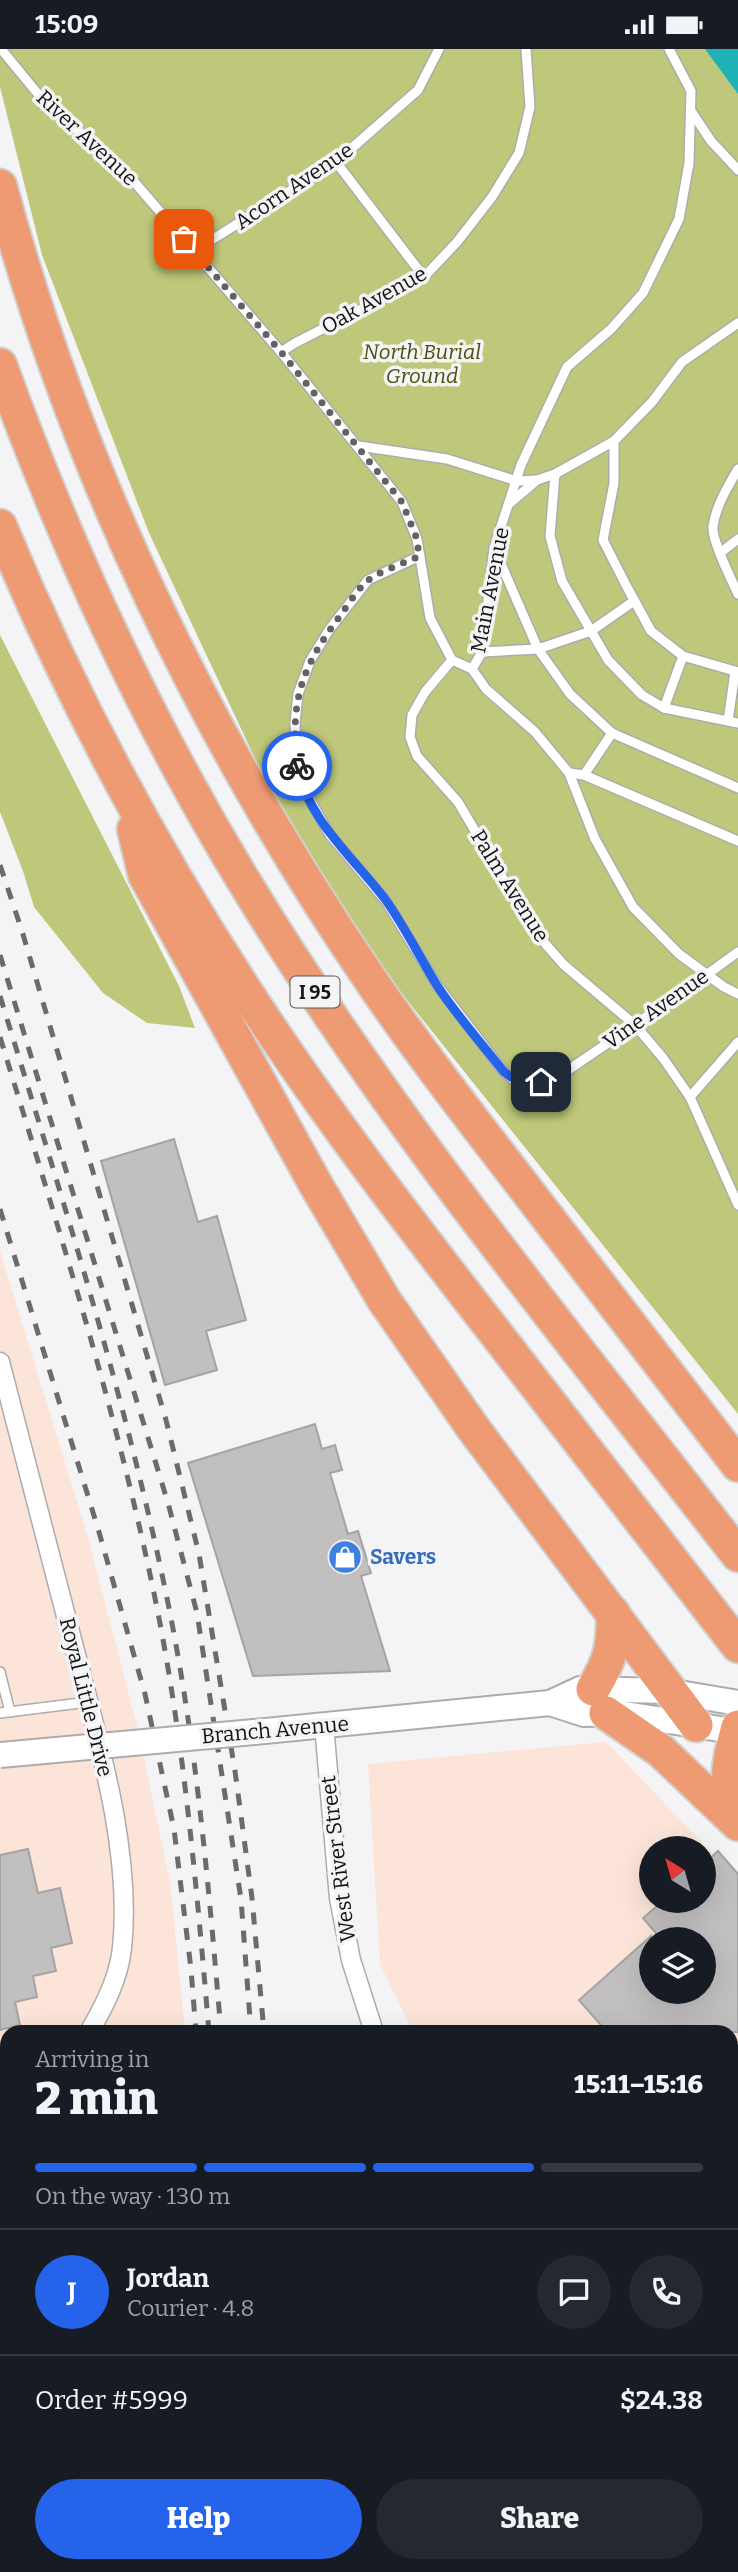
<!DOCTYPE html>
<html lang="en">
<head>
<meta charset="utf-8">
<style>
  :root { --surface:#171b24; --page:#242831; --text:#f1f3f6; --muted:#9ea1a6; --line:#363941; --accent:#2563eb }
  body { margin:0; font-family:Bitter,serif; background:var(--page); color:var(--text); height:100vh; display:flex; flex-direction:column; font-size:26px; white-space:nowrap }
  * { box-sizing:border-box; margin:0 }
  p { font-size:23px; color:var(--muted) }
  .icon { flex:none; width:38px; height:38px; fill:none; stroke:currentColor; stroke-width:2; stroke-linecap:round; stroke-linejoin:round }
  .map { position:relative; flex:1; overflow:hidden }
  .sheet { position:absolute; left:0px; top:1976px; width:738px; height:548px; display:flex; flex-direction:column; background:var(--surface); border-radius:21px 21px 0 0; box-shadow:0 7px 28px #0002 }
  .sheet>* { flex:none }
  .needle { width:46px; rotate:323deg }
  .tools { position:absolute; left:639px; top:1787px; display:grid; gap:14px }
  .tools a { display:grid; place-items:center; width:77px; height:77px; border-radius:50%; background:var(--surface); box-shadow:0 7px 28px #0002; font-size:35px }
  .pin { position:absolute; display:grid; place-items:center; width:60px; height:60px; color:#fff; margin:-30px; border-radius:14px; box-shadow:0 4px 10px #0006 }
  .courier { position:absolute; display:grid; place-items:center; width:70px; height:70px; margin:-35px; border:5px solid #2563eb; border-radius:50%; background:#fff; color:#222; box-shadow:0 2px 9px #0007 }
  .summary em { font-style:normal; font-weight:800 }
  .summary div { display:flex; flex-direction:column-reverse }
  .summary { display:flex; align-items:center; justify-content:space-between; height:119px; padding:0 35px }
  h1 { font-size:46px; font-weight:800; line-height:52px }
  .bar { display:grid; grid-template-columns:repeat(4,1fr); gap:10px 7px; align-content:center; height:84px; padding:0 35px }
  .bar i { height:9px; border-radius:5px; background:var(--line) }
  .bar .current { background:var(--accent) }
  .bar p { grid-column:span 4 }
  .line { display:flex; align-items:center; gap:18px; padding:0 35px; border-top:2px solid var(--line) }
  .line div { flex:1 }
  .round { display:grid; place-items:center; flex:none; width:74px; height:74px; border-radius:37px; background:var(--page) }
  .button { display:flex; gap:14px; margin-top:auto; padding:14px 35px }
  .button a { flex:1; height:80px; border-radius:42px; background:var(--accent); color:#fff; font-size:28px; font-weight:800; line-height:80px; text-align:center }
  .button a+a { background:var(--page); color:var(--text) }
  .status { display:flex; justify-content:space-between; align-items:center; height:49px; padding:0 35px; background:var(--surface); direction:ltr }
  .status svg { height:19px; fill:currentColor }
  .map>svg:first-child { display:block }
  .commercial { fill:#fce5d8; fill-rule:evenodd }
  .green { fill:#bfc87a }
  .water { fill:#1db2b5 }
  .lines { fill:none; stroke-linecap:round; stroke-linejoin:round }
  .stream { stroke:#1db2b5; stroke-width:6 }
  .building { fill:#c1bfc0; stroke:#a5a3a4; stroke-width:2 }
  .lane-casing { stroke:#acacad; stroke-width:12 }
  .street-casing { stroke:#acacad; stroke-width:21 }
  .secondary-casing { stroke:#acacad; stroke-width:28 }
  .highway-casing { stroke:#d0d0d0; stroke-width:37 }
  .lane { stroke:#fff; stroke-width:9 }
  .street { stroke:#fff; stroke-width:18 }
  .secondary { stroke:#fff; stroke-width:24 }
  .highway { stroke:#ee9a73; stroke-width:33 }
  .rail { stroke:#6b6b6b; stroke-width:5; stroke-dasharray:12 12; stroke-linecap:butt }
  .secondary-bridge-casing { stroke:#acacad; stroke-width:28; stroke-linecap:butt }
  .secondary-bridge { stroke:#fff; stroke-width:24 }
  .done { stroke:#626262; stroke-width:7; stroke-dasharray:0 12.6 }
  .route { stroke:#2563eb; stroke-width:9 }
  .labels { text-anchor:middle; stroke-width:7; stroke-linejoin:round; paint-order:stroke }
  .shield { fill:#f4f4f6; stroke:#565657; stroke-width:2 }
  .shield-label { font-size:19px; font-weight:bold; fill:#131313 }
  .street-label { font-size:21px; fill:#131313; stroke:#f4f4f6 }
  .park-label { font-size:21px; font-style:italic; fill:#4b500c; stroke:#f4f4f6 }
  .shop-label { font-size:21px; font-weight:bold; fill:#366cbe; stroke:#f4f4f6; text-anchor:start }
</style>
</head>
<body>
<div class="status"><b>15:09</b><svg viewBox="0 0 49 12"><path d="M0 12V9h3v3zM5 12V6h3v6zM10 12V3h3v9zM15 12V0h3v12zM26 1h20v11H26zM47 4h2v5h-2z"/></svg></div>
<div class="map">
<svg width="738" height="2523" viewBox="0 0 738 2523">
  <rect width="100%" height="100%" fill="#f4f4f6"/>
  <g class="commercial">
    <polygon points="0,1202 87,1485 140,1688 171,1839 185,1983 7,1983 7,2516 227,2516 228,2523 0,2523"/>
    <path d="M606,1693L738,1831V2231L732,2232V1983H413L380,1915L368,1715ZM651,1799H704V1852H651ZM651,1890H704V1942H651Z"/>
    <polygon points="690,2516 692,2523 367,2523 366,2517"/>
  </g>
  <g class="green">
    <polygon points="0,0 738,0 738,1365 367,901 269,739 149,484 42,206 0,38"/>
    <polygon points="0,586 179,937 195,979 147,974 103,944 34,858 23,822 0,763"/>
  </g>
  <polygon class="water" points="705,0 738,0 738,45"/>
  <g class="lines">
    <g class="stream">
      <polyline points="732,2269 738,2267"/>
      <polyline points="349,2516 350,2523"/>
    </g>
  </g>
  <g class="building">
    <polygon points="174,1090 198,1173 217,1167 246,1271 206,1282 217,1321 165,1336 101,1112"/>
    <polygon points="315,1375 322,1400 335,1396 342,1421 330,1424 348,1485 358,1482 371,1524 361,1527 390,1622 253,1627 188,1414"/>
    <polygon points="28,1800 38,1844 60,1839 72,1894 51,1899 56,1922 33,1927 37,1948 15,1953 20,1976 0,1981 0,1806"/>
    <polygon points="718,1802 738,1825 738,1983 607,1983 579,1951 651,1887 651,1942 704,1942 704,1890 661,1890 643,1869 663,1852 704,1852 704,1815"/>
  </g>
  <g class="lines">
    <g class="lane-casing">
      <g id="lane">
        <polyline points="1,0 38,45 130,128 281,303 402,453 417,490 430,569 452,611 472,620"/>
        <polyline points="669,0 691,42 689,114 679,170 643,244 611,280 567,318 521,416 494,499 482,603 472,620 486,640 535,683 569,724 595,790 633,858 679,905 724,938 738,945"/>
        <polyline points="691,62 711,92 738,121"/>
        <polyline points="336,113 424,228"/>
        <polyline points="194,202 336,113 418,41 439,0"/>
        <polyline points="281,303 295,294 424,228 457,193 492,148 519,104 530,58 526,0"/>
        <polyline points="614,392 614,434 603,491 627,538 651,582 683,607 738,623"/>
        <polyline points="359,397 447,410 517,432 537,431"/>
        <path d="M738,420C728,437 716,457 713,477C711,490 732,532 738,545"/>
        <polyline points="555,425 550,487 562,532 608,611 642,646 664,659 738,674"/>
        <polyline points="510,454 537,431 555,425 614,392 652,353 682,313 738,274"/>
        <polyline points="495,501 538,600 570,645 612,684 738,739"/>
        <polyline points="720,504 738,490"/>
        <polyline points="420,507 368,531 329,581 310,612 298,645 295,674 297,719 302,737 330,786 386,852 437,936 504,1023 514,1031 527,1035 555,1030 690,938 738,903"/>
        <polyline points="482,603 538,600 591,582 634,552"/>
        <polyline points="452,611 425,643 412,666 410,688 417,707 458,753 534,882 564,916 635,976 663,1009 690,1048 738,1156"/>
        <polyline points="664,659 683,607"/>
        <polyline points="728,672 735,623"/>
        <polyline points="569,724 584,726 738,792"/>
        <polyline points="584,726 612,684"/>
        <polyline points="690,1048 738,993"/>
        <polyline points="0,1623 10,1663"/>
        <polyline points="0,1664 88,1653"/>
      </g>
    </g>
    <g class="street-casing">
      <g id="street">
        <path d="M0,1313C25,1409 50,1505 75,1602C99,1694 132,1803 122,1899C119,1929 104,1958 89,1983"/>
        <polyline points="324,1676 339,1849 351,1911 374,1983"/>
        <polyline points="0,2074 7,2069"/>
        <polyline points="732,2493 738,2498"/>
      </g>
    </g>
    <g class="secondary-casing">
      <g id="secondary">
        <polyline points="550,1654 584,1665 619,1664 738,1683"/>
        <polyline points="254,1683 550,1654 580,1640 667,1642 738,1654"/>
      </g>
    </g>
    <g class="highway-casing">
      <g id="highway">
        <path d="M0,137C76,421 207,691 372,933C421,1005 475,1074 528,1143C598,1234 668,1325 738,1416"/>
        <path d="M0,316C66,498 147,674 248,839C392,1075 569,1288 738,1506"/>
        <path d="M0,477C68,642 152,800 250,949C325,1064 409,1173 494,1282C575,1387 657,1492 738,1597"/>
        <polyline points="134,780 145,826 316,1136 384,1251 473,1379 696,1676"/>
        <path d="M593,1640C610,1612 614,1597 613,1564"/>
        <polyline points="606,1664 661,1702 738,1775"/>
        <path d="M738,1678C730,1708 722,1734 738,1762"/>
      </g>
    </g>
    <use href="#lane" class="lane"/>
    <use href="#street" class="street"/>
    <use href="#secondary" class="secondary"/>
    <use href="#highway" class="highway"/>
    <g class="rail">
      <polyline points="0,816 22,882 166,1371 199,1505 235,1722 252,1849 264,1983"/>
      <polyline points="0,906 168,1454 197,1564 241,1850 251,1983"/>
      <path d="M0,947C62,1149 127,1351 169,1559C197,1699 209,1841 221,1983"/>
      <path d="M0,988C58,1178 119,1368 158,1564C185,1702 197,1843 209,1983"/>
      <polyline points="0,1160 99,1483 145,1645 174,1780 191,1920 196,1983"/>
      <polyline points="241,2516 242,2523"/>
      <polyline points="264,2516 265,2523"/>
      <polyline points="276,2516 277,2523"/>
    </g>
    <g class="secondary-bridge-casing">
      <polyline id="secondary-bridge" points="0,1706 254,1683"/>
    </g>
    <use href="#secondary-bridge" class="secondary-bridge"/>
  </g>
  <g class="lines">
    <path class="done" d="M184,190L281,303L402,453L417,490L419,507C405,514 377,523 366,533C356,542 348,556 340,567C301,619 290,652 297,717"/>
    <path class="route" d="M297,717C308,771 353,808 385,850C405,878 420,909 438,938C458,968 482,995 504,1023C517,1033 525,1035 541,1033"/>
  </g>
  <defs>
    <g id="shop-disc" transform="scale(1.75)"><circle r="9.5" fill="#3f7fe0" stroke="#f4f4f6"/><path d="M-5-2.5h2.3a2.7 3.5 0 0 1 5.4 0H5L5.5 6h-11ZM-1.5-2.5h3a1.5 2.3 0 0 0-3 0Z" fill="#fff"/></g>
  </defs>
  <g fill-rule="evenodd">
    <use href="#shop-disc" x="345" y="1508"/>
  </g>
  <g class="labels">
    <rect class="shield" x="290.5" y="927.5" width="49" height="31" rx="5"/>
    <g class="shield-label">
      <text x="315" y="950">I 95</text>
    </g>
    <g class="street-label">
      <text transform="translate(87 89) rotate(43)" y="7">River Avenue</text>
      <text transform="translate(294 137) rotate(-34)" y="7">Acorn Avenue</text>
      <text transform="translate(374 251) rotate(-29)" y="7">Oak Avenue</text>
      <text transform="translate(490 541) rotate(-79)" y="7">Main Avenue</text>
      <text transform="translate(510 837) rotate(58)" y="7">Palm Avenue</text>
      <text transform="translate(656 960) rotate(-35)" y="7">Vine Avenue</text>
      <text transform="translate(86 1648) rotate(76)" y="7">Royal Little Drive</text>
      <text transform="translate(275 1681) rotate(-5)" y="7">Branch Avenue</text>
      <text transform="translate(338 1810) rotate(-97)" y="7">West River Street</text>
    </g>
    <g class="park-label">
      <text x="422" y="310">North Burial<tspan x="422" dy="24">Ground</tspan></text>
    </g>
    <g class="shop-label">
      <text x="370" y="1515">Savers</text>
    </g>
  </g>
</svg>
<div class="tools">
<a><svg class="needle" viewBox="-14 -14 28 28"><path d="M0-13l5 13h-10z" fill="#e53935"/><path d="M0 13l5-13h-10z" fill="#9ea1a6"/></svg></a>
<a><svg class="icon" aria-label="layers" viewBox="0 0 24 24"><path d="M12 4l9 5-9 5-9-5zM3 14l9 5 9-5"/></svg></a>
</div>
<div class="pin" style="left:184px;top:190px;background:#ea580c"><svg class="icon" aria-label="bag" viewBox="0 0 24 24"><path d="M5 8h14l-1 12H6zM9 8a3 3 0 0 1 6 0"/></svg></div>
<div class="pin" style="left:541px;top:1033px;background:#1f2937"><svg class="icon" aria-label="home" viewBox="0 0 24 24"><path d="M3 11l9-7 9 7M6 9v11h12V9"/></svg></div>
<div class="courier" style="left:297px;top:717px"><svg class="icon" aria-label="bike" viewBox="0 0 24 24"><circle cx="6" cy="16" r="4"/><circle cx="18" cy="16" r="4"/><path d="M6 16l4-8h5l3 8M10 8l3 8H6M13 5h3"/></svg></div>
<section class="sheet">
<div class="summary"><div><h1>2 min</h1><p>Arriving in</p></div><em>15:11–15:16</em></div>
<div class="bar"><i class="current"></i><i class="current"></i><i class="current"></i><i></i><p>On the way · 130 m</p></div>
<div class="line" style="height:126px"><b class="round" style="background:var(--accent);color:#fff">J</b><div><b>Jordan</b><p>Courier · 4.8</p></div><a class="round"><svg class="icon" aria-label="chat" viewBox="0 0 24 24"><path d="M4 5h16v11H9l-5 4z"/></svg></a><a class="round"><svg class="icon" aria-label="phone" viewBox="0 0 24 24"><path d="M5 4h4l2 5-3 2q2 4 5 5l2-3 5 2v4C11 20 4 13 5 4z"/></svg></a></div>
<div class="line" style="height:91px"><div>Order #5999</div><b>$24.38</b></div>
<div class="button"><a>Help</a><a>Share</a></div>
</section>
</div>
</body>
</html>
